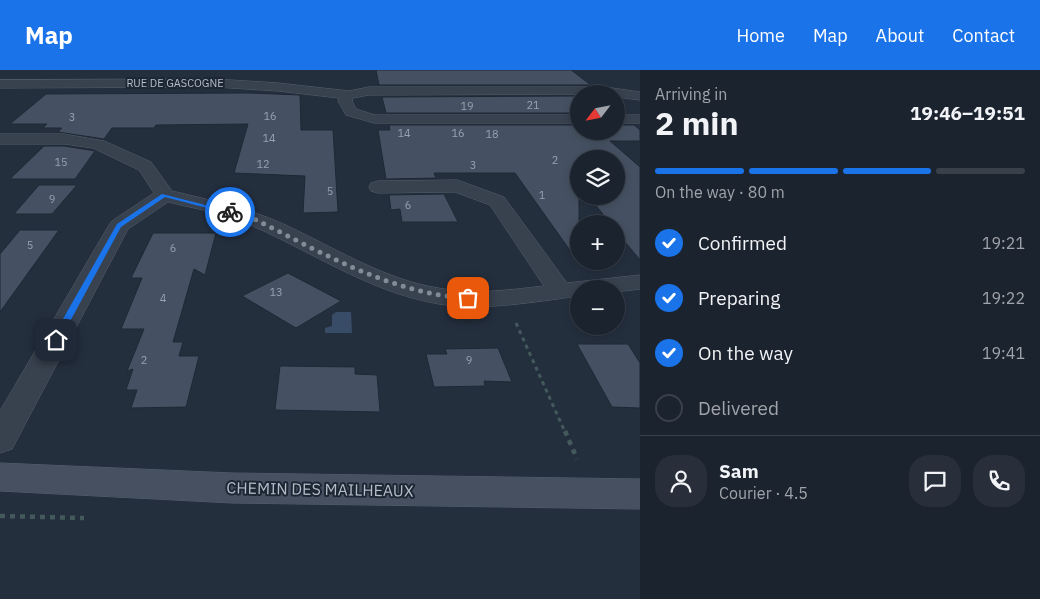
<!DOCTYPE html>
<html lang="en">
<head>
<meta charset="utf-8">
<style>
  :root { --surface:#1b232e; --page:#282f3a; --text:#f1f3f6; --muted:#a0a4aa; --line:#39404a; --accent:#1a73e8 }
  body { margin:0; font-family:"IBM Plex Sans",sans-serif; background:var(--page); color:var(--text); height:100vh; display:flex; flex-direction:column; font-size:19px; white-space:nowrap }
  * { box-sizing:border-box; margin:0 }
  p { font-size:16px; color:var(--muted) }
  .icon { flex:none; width:28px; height:28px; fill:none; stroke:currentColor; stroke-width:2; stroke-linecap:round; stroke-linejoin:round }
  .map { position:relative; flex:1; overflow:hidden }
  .panel { display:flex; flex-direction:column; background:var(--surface); width:400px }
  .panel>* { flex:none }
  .needle { width:32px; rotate:238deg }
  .controls { position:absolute; left:570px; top:15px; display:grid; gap:10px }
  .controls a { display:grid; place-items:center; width:55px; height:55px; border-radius:50%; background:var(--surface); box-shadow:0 2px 8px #0003,0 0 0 1px var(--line); font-size:25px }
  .pin { position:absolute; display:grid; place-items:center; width:42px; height:42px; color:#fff; margin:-21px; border-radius:10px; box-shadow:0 2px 8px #0006 }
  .courier { position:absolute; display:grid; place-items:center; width:50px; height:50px; margin:-25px; border:4px solid #1a73e8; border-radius:50%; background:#fff; color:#222; box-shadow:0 1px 6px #0007 }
  .overview em { font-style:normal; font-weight:700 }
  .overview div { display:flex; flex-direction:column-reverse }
  .overview { display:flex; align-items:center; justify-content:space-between; height:85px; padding:0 15px }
  h1 { font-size:32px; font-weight:700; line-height:38px }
  .bar { display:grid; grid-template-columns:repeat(4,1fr); gap:8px 5px; align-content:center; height:60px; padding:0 15px }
  .bar i { height:6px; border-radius:4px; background:var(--line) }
  .bar .on { background:var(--accent) }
  .bar p { grid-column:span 4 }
  .line { display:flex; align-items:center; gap:12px; padding:0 15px; border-top:1px solid var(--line) }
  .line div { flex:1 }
  .round { display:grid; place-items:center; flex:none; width:52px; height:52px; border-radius:20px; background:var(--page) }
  ol { padding:0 15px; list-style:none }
  li { display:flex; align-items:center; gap:15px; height:55px }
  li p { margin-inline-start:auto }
  li .icon { padding:5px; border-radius:50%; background:var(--accent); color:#fff; stroke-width:4 }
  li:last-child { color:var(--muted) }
  li i { width:28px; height:28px; border:2px solid var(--line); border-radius:50% }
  header { display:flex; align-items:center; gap:30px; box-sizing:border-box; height:70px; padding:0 25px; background:var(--accent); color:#fff }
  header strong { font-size:24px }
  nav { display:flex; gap:28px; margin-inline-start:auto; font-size:18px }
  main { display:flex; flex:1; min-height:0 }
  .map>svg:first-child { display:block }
  .water { fill:#394c67 }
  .building { fill:#455162; stroke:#1f2835 }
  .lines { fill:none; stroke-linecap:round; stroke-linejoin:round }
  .street-casing { stroke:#565f6c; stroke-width:1 }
  .secondary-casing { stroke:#565f6c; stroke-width:1 }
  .path-far1 { stroke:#44595c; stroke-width:3; stroke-dasharray:4 4; stroke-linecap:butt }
  .path { stroke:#44595c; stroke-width:4.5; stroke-dasharray:5 5; stroke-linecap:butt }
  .street { fill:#38414e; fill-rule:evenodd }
  .secondary { fill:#465061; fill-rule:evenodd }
  .route { fill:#1a73e8 }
  .done { stroke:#828b98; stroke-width:5; stroke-dasharray:0 9 }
  .labels { text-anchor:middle; stroke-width:4; stroke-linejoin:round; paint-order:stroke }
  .far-street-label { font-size:11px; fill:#b4bcc9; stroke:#1d2633 }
  .number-label { font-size:11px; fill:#98a1af }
  .near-street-label { font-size:16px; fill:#b4bcc9; stroke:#1d2633 }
</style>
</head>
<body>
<header>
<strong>Map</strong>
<nav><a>Home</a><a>Map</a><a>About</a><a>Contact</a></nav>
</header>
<main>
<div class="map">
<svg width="640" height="529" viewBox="0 0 640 529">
  <rect width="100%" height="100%" fill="#242f3e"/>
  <polygon class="water" points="336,242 351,242 352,263 325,263 325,258 332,256 332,245"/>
  <g class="building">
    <polygon points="376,0 571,0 591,15 379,15"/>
    <polygon points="248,23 300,25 301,60 333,60 338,142 303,143 305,106 234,103 248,54 156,55 154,58 112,58 104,69 58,62 62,58 43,58 47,54 10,54 46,24"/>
    <polygon points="579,26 579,43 386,43 382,27"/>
    <polygon points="389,55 579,55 579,61 616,61 616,55 634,55 640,60 640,71 610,71 640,97 640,190 616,161 616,154 611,154 588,126 616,126 616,89 579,89 579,193 515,103 434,103 436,108 386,109 378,60 390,60"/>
    <polygon points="44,76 64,76 95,81 75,109 10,109"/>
    <polygon points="39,115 77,115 52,144 14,144"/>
    <polygon points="444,124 458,152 402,152 400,139 391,140 389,125"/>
    <polygon points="20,160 59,160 0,242 0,184"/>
    <polygon points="153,163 216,163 205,205 194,199 173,272 183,272 179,286 199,286 186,337 131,338 137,320 126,320 133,299 127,301 144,259 121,259 142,208 131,208"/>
    <polygon points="288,203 341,231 296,258 242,226"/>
    <polygon points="577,274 628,274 640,293 640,338 612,337"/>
    <polygon points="498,278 512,312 484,311 485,316 434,317 426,284 447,284 445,279"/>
    <polygon points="280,296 355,297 355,304 377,305 380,342 275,340"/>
  </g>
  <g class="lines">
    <g class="street-casing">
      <g id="street">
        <polygon points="215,9 278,13 349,21 369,17 605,17 640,22 640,30 616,27 616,24 369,25 353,28 352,31 356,39 375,45 579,45 579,53 374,53 346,45 338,31 339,28 278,21 215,17 0,18 0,10"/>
        <rect x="616" y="45" width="24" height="8"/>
        <path d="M0,64H64L104,71L151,92L172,121C209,130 245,137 281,153C332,176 382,209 438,218C473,225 509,220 544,216L490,135L455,122L378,123L371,121L369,117L371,113L378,111L457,110L504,127L567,213L640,205V219L616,222V219H579V226C533,232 485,241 439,234C367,222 307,178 241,151C218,142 192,138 168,132L128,159L12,379L0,383V341L109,155L112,151L154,123L139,100L93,78L64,74H0Z"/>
      </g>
    </g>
    <g class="secondary-casing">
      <polygon id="secondary" points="0,393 232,403 640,409 640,439 232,433 0,421"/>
    </g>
    <polyline class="path-far1" points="516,253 565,362"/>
    <g class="path">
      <polyline points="565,361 577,389"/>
      <polyline points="0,446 84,448"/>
    </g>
    <use href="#street" class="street"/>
    <use href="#secondary" class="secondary"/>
  </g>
  <polygon class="route" points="162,124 233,142 230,144 165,127 121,157 60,270 53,271 51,270 117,154"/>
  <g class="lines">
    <path class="done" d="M230,142L248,146C318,180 389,224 468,228"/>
  </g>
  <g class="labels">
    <g class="far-street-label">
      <text x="175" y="17">RUE DE GASCOGNE</text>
    </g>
    <g class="number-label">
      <text x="533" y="39">21</text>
      <text x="467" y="40">19</text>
      <text x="270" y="50">16</text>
      <text x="72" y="51">3</text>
      <text x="404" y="67">14</text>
      <text x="458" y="67">16</text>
      <text x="492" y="68">18</text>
      <text x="269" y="72">14</text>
      <text x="555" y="94">2</text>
      <text x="61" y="96">15</text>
      <text x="263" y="98">12</text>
      <text x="473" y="99">3</text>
      <text x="330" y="125">5</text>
      <text x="542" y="129">1</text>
      <text x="52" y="133">9</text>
      <text x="408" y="139">6</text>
      <text x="30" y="179">5</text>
      <text x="173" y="182">6</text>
      <text x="276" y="226">13</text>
      <text x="163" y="232">4</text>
      <text x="144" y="294">2</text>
      <text x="469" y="294">9</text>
    </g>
    <g class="near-street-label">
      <text transform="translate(320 419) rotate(1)" y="6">CHEMIN DES MAILHEAUX</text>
    </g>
  </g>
</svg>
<div class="controls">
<a><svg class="needle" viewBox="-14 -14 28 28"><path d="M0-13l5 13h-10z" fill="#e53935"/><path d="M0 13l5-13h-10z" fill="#a0a4aa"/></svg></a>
<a><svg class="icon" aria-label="layers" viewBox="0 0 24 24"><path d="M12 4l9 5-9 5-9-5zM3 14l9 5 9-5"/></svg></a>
<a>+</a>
<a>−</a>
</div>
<div class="pin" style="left:468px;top:228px;background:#ea580c"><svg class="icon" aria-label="bag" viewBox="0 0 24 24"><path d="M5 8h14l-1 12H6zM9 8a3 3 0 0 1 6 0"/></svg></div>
<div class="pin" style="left:56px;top:270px;background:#1f2937"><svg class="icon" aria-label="home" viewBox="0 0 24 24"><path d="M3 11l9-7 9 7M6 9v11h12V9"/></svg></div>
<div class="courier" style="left:230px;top:142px"><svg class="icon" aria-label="bike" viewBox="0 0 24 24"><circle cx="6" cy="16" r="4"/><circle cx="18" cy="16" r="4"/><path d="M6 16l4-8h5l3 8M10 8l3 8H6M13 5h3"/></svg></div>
</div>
<section class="panel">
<div class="overview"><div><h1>2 min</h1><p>Arriving in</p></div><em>19:46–19:51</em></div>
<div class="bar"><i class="on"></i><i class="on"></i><i class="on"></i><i></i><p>On the way · 80 m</p></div>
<ol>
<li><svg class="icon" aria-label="check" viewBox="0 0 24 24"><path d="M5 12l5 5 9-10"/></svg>Confirmed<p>19:21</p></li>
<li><svg class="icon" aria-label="check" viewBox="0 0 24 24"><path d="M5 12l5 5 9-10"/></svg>Preparing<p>19:22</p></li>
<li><svg class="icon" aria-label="check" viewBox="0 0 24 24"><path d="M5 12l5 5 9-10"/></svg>On the way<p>19:41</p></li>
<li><i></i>Delivered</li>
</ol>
<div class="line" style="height:90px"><a class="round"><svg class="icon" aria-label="person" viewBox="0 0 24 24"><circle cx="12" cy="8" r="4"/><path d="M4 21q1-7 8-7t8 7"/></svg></a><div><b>Sam</b><p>Courier · 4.5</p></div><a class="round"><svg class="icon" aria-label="chat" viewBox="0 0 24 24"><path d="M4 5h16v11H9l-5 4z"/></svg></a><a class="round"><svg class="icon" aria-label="phone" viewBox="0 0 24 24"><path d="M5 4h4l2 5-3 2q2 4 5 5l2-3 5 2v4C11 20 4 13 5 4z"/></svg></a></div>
</section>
</main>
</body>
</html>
